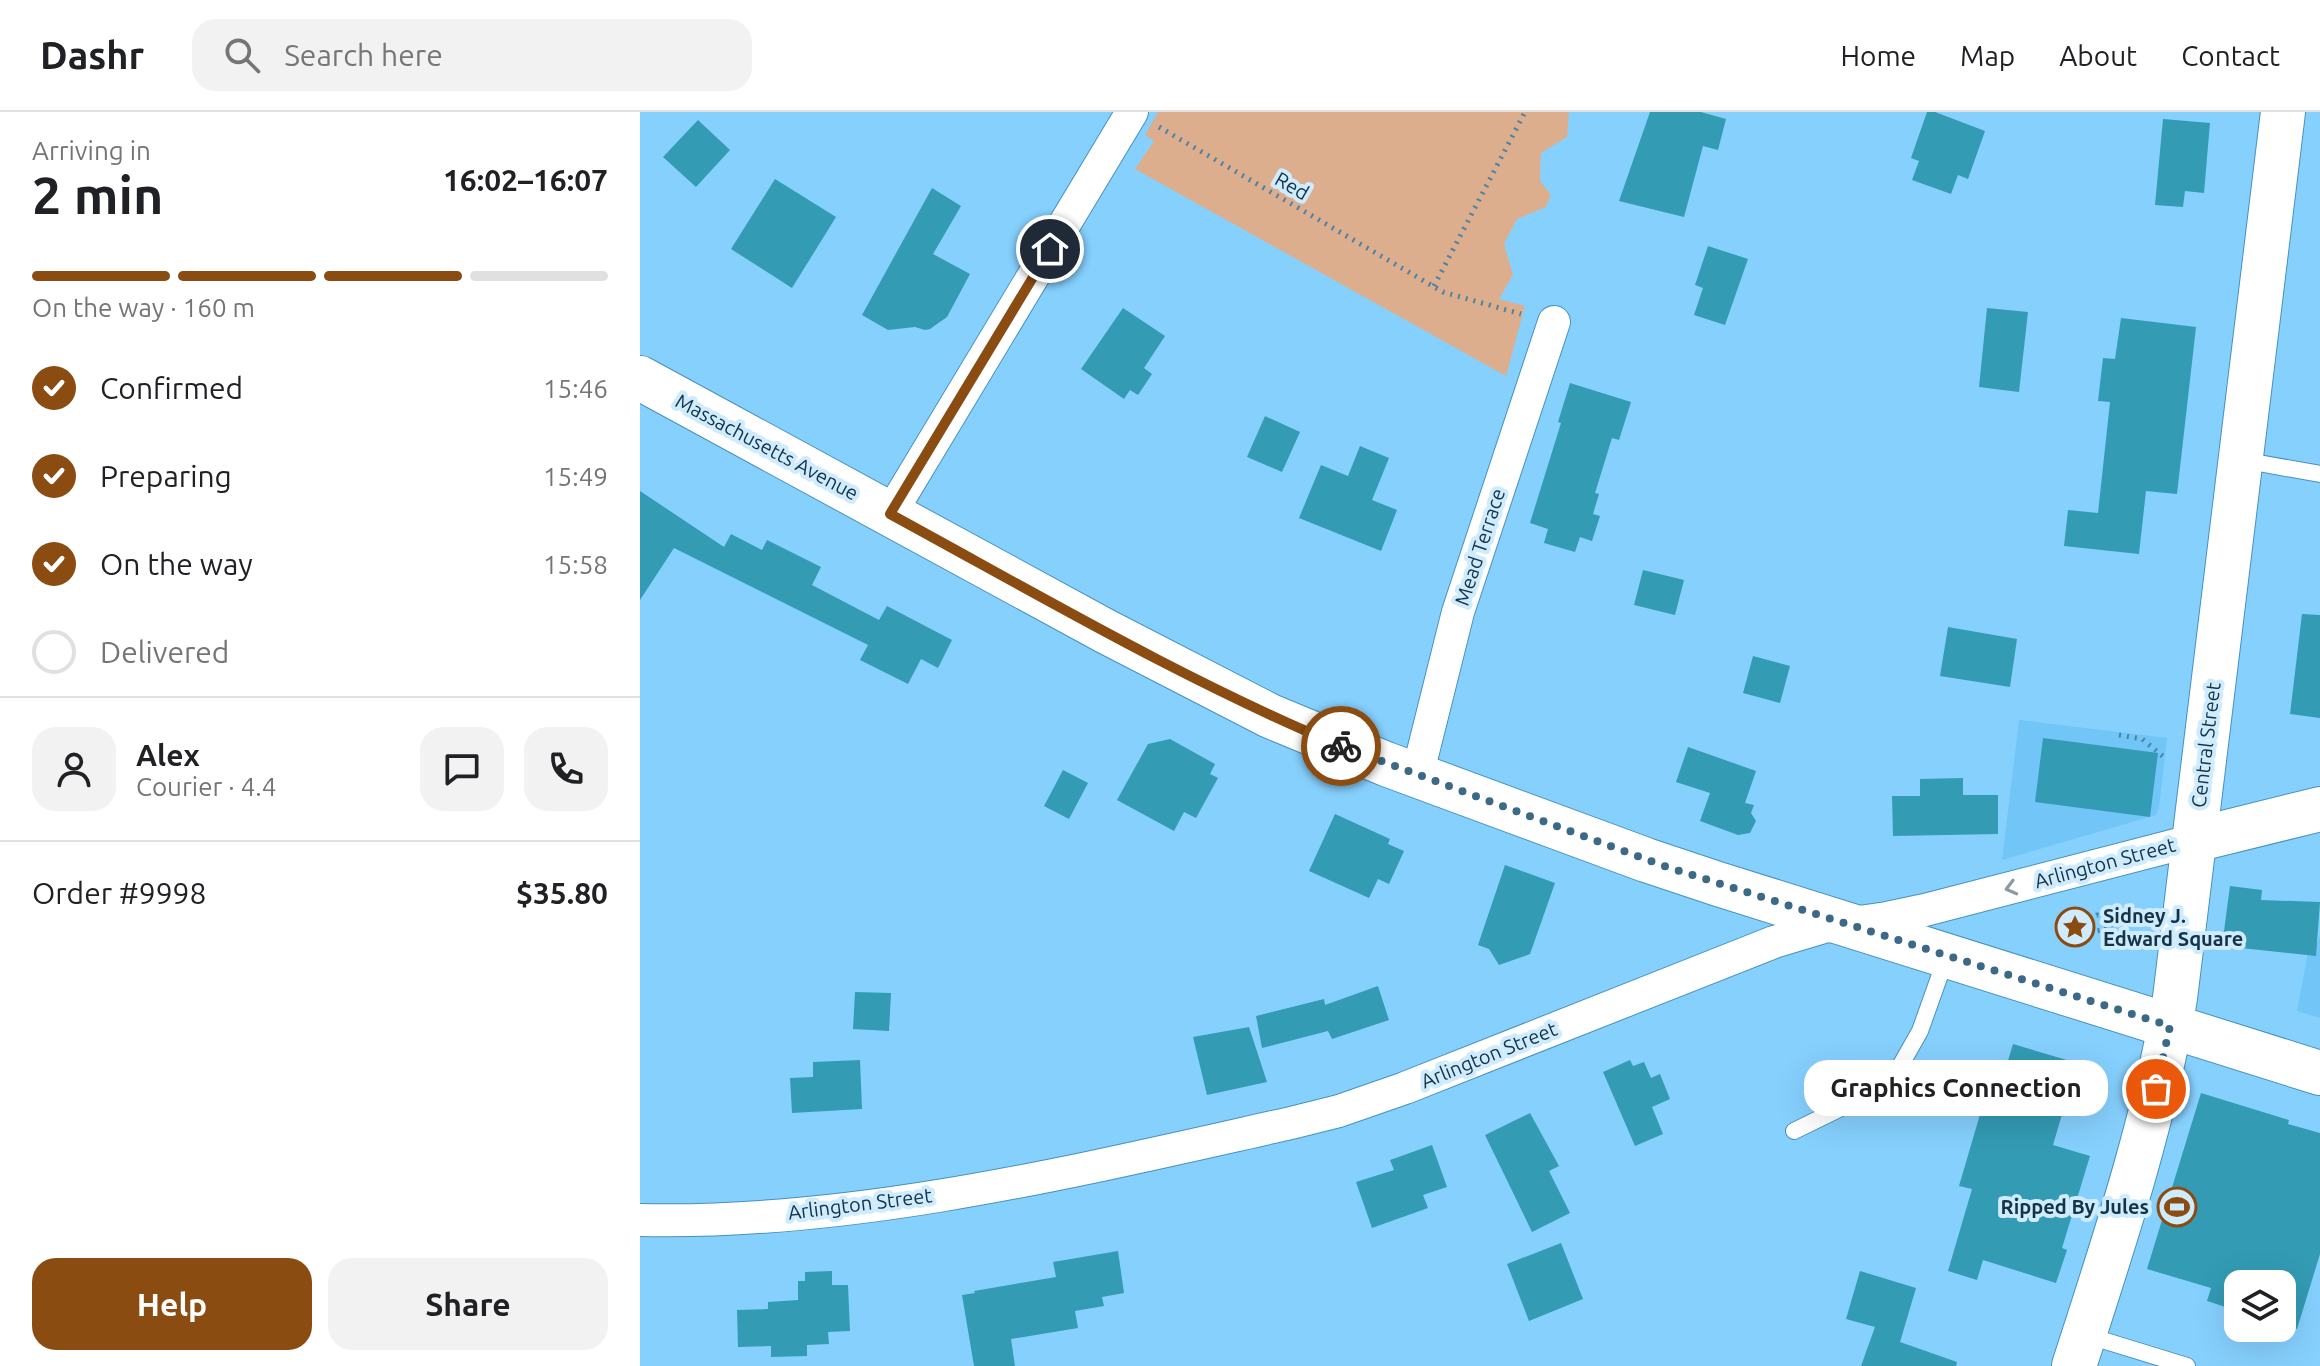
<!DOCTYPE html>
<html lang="en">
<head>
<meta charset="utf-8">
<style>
  :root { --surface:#fff; --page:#f2f2f2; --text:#202124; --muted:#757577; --line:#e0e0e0; --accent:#8b4c12 }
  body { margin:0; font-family:Ubuntu,sans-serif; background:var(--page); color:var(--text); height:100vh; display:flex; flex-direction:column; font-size:30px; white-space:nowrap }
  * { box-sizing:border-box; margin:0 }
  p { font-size:26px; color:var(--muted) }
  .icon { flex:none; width:44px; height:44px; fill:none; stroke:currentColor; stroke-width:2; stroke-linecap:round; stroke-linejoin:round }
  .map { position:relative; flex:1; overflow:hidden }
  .details { display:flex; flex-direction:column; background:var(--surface); width:640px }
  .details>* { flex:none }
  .buttons { position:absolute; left:1584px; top:1158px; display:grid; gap:16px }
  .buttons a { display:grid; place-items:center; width:72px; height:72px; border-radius:16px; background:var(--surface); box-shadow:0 8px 32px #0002; font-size:40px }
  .pin { position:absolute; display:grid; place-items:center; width:68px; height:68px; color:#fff; margin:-34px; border:4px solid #fff; border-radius:50%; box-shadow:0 2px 8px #0007 }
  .courier { position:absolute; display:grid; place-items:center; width:80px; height:80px; margin:-40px; border:6px solid #8b4c12; border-radius:50%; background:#fff; color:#222; box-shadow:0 2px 10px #0007 }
  .bubble { position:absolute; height:56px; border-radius:24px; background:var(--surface); box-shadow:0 8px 32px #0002; font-size:26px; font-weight:700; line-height:56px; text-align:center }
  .overview em { font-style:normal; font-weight:700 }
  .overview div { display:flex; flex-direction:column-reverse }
  .overview { display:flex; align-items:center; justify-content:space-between; height:136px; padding:0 32px }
  h1 { font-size:52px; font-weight:700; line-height:60px }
  .bar { display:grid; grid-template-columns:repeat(4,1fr); gap:12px 8px; align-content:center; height:96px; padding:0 32px }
  .bar i { height:10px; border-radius:6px; background:var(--line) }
  .bar .current { background:var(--accent) }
  .bar p { grid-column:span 4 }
  .line { display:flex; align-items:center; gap:20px; padding:0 32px; border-top:2px solid var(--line) }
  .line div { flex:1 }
  .round { display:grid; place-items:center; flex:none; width:84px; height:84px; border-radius:24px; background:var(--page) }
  ol { padding:0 32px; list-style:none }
  li { display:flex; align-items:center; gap:24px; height:88px }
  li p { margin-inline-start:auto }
  li .icon { padding:8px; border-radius:50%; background:var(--accent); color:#fff; stroke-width:4 }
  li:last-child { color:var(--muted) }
  li i { width:44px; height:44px; border:4px solid var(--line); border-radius:50% }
  .primary-button { display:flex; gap:16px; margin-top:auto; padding:16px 32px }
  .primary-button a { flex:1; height:92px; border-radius:24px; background:var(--accent); color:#fff; font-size:32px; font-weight:700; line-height:92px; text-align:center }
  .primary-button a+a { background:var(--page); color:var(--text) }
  header { display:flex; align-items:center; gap:48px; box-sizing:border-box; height:112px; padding:0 40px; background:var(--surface); border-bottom:2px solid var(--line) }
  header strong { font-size:38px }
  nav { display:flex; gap:44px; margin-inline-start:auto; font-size:28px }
  .search { width:560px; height:72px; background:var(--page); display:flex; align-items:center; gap:20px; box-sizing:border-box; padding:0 28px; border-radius:24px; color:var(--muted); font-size:30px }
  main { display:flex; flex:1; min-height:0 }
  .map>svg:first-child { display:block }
  .built { fill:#71c5f7 }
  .green { fill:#dcae8d }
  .building { fill:#339bb4 }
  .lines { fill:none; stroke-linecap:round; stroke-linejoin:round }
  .lane-casing { stroke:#4791bd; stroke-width:18 }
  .street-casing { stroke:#4791bd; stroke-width:34 }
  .secondary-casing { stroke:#4791bd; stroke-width:46 }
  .path { stroke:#4e82a3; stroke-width:5; stroke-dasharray:2 6; stroke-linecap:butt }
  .lane { stroke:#fff; stroke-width:16 }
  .street { stroke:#fff; stroke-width:32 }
  .secondary { stroke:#fff; stroke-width:44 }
  .oneway { stroke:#8a99a2 }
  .done { stroke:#3c6a86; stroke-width:8; stroke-dasharray:0 14.4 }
  .route { stroke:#8b4c12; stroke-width:10 }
  .labels { text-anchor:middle; stroke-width:8; stroke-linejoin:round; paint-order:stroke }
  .street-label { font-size:20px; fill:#143346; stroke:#cfebfe }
  .poi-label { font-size:20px; font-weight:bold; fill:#143346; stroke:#cfebfe; text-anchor:start }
</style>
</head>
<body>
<header>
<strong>Dashr</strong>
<div class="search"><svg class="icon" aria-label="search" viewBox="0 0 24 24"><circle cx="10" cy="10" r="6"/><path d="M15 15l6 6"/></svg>Search here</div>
<nav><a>Home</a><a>Map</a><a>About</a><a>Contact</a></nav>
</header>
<main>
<section class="details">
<div class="overview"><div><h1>2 min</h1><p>Arriving in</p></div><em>16:02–16:07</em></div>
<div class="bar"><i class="current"></i><i class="current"></i><i class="current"></i><i></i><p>On the way · 160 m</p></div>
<ol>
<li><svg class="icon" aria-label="check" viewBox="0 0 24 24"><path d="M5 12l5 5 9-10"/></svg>Confirmed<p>15:46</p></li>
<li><svg class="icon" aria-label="check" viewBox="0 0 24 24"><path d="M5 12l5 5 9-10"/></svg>Preparing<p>15:49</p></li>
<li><svg class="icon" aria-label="check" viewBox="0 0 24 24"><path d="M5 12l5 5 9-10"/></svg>On the way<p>15:58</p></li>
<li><i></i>Delivered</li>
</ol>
<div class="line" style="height:144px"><a class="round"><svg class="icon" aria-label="person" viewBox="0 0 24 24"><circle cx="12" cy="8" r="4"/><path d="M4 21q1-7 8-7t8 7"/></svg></a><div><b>Alex</b><p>Courier · 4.4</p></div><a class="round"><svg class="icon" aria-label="chat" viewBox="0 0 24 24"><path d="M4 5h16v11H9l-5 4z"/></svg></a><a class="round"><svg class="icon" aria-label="phone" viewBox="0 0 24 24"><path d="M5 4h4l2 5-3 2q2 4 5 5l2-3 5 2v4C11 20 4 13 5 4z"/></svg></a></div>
<div class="line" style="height:104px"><div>Order #9998</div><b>$35.80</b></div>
<div class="primary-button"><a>Help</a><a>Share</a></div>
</section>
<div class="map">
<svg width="1680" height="1254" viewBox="0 0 1680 1254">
  <rect width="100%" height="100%" fill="#86d0fe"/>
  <g class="built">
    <polygon points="1379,608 1527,626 1519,696 1516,703 1362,748"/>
    <polygon points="1680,822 1680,906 1657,899 1670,830 1678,830"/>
  </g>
  <polygon class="green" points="518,0 929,0 927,25 901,41 900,69 911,83 906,95 877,107 864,132 873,163 859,187 885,194 866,264 495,57 514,29 505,23"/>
  <g class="building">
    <polygon points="1010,0 1061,0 1086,7 1078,38 1063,34 1044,105 979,89"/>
    <polygon points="1287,0 1295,0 1345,19 1328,67 1318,63 1311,82 1272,68 1279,49 1271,46"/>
    <polygon points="1523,7 1570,11 1564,81 1545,79 1543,95 1515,93"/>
    <polygon points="58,8 90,38 56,75 23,45"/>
    <polygon points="135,67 196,105 152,176 91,137"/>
    <polygon points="292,76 321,94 293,142 330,162 307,205 290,217 285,218 275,215 248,218 222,203"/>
    <polygon points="1068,134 1108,147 1085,213 1054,203 1063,176 1055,173"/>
    <polygon points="483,196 525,224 504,256 512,262 498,283 490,278 484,287 441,257"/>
    <polygon points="1347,196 1388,200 1379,280 1339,275"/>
    <polygon points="1481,206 1556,215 1537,382 1506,379 1499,442 1424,434 1428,398 1458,401 1470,290 1458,289 1463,246 1475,247"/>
    <polygon points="930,271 991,290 979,328 972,326 955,381 959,382 953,402 960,404 952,429 940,425 935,440 904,431 908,417 890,411 921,311 918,310"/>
    <polygon points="625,304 660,320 642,360 607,345"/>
    <polygon points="720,334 749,346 732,388 757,398 741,439 659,406 681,353 708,364"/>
    <polygon points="0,379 84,435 91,422 122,438 127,428 181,455 172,473 239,508 247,494 312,528 298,556 281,547 268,572 220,548 228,533 34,436 0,488"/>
    <polygon points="1003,458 1044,468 1035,503 994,493"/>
    <polygon points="1662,502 1680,503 1680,606 1650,602"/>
    <polygon points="1308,515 1377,527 1370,575 1300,564"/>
    <polygon points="1113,544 1150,554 1140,591 1103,581"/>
    <polygon points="1403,626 1518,641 1510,705 1395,690"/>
    <polygon points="530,627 575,652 570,662 578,666 556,706 544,700 534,719 477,688 508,632"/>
    <polygon points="1048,635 1116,659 1105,691 1114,693 1111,701 1116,709 1110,721 1098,723 1060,709 1070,681 1036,670"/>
    <polygon points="423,658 448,671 429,707 404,694"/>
    <polygon points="1323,666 1323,683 1358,683 1358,722 1253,724 1252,684 1280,684 1280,667"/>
    <polygon points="695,702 750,727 748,732 764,739 749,772 738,767 729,786 669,759"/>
    <polygon points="865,753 915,771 890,842 859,853 849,837 838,833"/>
    <polygon points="1590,774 1622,778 1621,788 1680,790 1676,844 1582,834"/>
    <polygon points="738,874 749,908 692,927 688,919 622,936 616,904 684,887 685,893"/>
    <polygon points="215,880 251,881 249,919 213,917"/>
    <polygon points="609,915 627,970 567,983 553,925"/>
    <polygon points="1373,932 1437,951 1413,1033 1450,1044 1422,1136 1427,1138 1416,1171 1343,1148 1337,1168 1308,1159 1332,1077 1319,1074 1341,999 1352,1002"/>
    <polygon points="220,948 222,997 152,1001 150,966 173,965 173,950"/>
    <polygon points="990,948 993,954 1004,950 1011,966 1020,962 1030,987 1012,995 1023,1022 995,1034 963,960"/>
    <polygon points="1561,981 1649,1008 1648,1012 1680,1021 1680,1142 1657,1217 1642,1213 1642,1172 1598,1172 1598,1199 1567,1189 1571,1176 1507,1157"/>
    <polygon points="890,1001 919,1054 909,1059 930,1101 892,1120 845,1023"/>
    <polygon points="792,1033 807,1075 783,1083 788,1096 732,1116 716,1070 754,1058 750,1048"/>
    <polygon points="921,1131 943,1187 889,1209 867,1152"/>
    <polygon points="478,1139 484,1181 462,1185 464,1194 435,1199 438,1216 371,1227 375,1254 334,1254 322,1183 335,1181 334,1179 416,1165 413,1150"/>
    <polygon points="192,1159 192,1173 208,1173 210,1219 188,1220 189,1232 167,1233 167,1244 131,1245 131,1234 98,1235 97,1198 128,1197 128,1190 158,1188 158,1169 165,1169 165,1160"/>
    <polygon points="1220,1159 1276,1176 1260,1230 1317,1250 1316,1254 1221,1254 1235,1215 1206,1207"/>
  </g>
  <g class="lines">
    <g class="lane-casing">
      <g id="lane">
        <polyline points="1602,348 1680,362"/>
        <polyline points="1154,1019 1250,972 1280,919 1306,846"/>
        <polyline points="1446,1223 1547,1254"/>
      </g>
    </g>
    <g class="street-casing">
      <g id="street">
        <polyline points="250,402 492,0"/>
        <polyline points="777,664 818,500 914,210"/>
        <path d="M0,1108C217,1113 440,1058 651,1011L699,999L765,976L1134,830L1184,815L1247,806L1285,798L1555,728"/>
      </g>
    </g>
    <g class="secondary-casing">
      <g id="secondary">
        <polyline points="0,266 465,519 630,604 746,652 1006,748 1078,772 1680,961"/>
        <polyline points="1555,728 1680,697"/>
        <path d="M1434,1254C1473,1133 1514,1011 1535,886L1643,0"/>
      </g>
    </g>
    <g class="path">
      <polyline points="519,15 803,180 881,202"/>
      <polyline points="794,174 885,0"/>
      <polyline points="1479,623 1502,627 1525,646"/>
      <polyline points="1468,813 1468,808 1463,804 1457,803 1452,807 1451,815 1456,819 1466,817 1468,813 1494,811"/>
    </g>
    <use href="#lane" class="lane"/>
    <use href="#street" class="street"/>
    <use href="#secondary" class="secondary"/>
  </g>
  <defs><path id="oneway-chevron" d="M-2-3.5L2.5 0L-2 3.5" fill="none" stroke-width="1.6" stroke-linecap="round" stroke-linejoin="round" transform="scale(2)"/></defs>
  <use class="oneway" href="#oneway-chevron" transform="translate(1371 776) rotate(165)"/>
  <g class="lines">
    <polyline class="done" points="701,634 1024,754 1530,914 1516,977"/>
    <path class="route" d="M410,137L250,402C399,483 545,569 701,634"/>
  </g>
  <defs>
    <g id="sight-ring" transform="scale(2)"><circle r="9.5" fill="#cfebfe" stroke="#8b4c12" stroke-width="1.5"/><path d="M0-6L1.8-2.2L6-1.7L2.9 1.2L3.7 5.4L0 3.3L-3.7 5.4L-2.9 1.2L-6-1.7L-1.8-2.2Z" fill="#8b4c12"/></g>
    <g id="stadium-ring" transform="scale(2)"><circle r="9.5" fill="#cfebfe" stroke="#8b4c12" stroke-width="1.5"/><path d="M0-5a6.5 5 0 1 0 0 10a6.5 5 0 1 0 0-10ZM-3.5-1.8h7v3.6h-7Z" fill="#8b4c12"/></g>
  </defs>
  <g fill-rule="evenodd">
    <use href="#sight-ring" x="1435" y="815"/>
    <use href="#stadium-ring" x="1537" y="1095"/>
  </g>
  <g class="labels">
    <g class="street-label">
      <text transform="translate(652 74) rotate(30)" y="7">Red</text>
      <text transform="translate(127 335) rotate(28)" y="7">Massachusetts Avenue</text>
      <text transform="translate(840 435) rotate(-72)" y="7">Mead Terrace</text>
      <text transform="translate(1566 633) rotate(-83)" y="7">Central Street</text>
      <text transform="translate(1465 751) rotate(-15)" y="7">Arlington Street</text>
      <text transform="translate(849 943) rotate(-22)" y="7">Arlington Street</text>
      <text transform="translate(220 1092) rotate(-7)" y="7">Arlington Street</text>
    </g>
    <g class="poi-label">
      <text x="1463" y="811">Sidney J.<tspan x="1463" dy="23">Edward Square</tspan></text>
      <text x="1509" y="1102" text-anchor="end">Ripped By Jules</text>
    </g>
  </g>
</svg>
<div class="buttons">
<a><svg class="icon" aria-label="layers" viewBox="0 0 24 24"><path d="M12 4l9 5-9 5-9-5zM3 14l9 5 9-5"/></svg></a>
</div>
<div class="pin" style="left:1516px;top:977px;background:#ea580c"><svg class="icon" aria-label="bag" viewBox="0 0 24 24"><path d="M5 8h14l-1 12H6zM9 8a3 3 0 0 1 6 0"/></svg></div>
<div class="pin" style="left:410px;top:137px;background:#1f2937"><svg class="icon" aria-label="home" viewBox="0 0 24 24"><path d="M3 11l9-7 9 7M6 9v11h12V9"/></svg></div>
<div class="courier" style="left:701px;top:634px"><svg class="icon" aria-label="bike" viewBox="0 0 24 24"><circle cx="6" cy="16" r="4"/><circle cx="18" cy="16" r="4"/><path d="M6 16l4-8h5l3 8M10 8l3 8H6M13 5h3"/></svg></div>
<div class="bubble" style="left:1164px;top:948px;width:304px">Graphics Connection</div>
</div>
</main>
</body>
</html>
